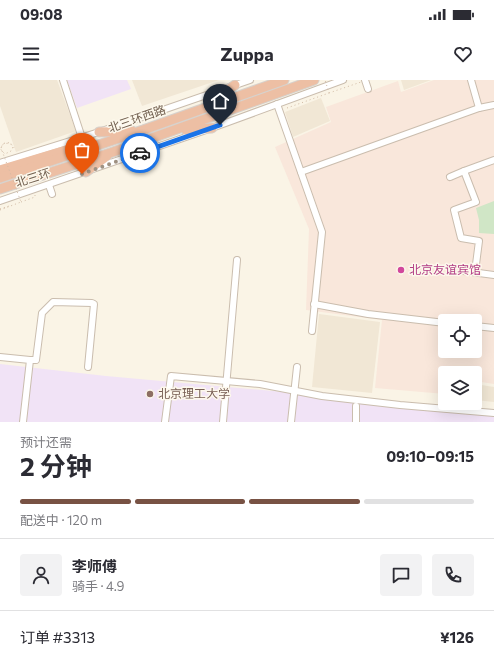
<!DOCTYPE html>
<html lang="zh">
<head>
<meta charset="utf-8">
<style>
  :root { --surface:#fff; --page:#f2f2f3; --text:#2b2b33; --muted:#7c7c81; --line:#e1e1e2; --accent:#785244 }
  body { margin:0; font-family:Commissioner,"Noto Sans SC",sans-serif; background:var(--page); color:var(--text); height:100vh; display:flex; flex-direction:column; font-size:15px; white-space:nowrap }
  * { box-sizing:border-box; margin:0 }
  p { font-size:13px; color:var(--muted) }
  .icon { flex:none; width:22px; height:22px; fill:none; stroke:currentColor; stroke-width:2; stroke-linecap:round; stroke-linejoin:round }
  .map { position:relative; height:342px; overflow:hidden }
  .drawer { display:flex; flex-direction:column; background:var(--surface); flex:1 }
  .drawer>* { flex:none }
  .controls { position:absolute; left:438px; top:234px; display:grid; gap:8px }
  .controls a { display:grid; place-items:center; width:44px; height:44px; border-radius:4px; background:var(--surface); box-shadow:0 4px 16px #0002; font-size:20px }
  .pin { position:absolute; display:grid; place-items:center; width:34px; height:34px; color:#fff; margin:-41px -17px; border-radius:50% 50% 50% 0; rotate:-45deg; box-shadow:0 0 4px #0007 }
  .pin .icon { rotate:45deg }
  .courier { position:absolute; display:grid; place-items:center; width:40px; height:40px; margin:-20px; border:3px solid #1a73e8; border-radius:50%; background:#fff; color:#222; box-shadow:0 1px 5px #0007 }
  .headline em { font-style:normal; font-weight:700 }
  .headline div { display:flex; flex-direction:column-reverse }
  .headline { display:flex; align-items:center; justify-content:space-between; height:68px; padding:0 20px }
  h1 { font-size:26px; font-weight:700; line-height:30px }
  .bar { display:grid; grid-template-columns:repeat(4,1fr); gap:6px 4px; align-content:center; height:48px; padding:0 20px }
  .bar i { height:5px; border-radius:3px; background:var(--line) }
  .bar .selected { background:var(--accent) }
  .bar p { grid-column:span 4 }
  .line { display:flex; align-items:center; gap:10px; padding:0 20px; border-top:1px solid var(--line) }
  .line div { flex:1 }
  .round { display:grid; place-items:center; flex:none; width:42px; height:42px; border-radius:4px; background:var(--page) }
  .status { display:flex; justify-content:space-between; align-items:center; height:28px; padding:0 20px; background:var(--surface); direction:ltr }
  .status svg { height:11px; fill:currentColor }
  header { display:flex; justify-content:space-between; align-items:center; height:52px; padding:0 20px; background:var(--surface); font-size:18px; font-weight:700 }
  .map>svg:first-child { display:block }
  .residential { fill:#f1e7d5 }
  .commercial { fill:#f9e7db; fill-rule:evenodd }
  .education { fill:#f1e3f6 }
  .green { fill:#d0e6c6 }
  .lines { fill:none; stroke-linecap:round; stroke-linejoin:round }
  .minor-casing { stroke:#cabdae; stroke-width:8 }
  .highway-casing { stroke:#d7d2cd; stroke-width:11 }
  .path { stroke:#d1baa4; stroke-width:1; stroke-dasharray:1 3; stroke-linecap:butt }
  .minor { stroke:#fff; stroke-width:6 }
  .highway { stroke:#edbfa4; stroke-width:9 }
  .path-bridge { stroke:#d1baa4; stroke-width:1; stroke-dasharray:1 3; stroke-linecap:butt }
  .done { stroke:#a09283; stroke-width:4; stroke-dasharray:0 7.2 }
  .route { stroke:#1a73e8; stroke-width:5 }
  .hotel-dot { fill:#d1479c; stroke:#fdf8ec; stroke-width:1.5 }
  .education-dot { fill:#8d6e63; stroke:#fdf8ec; stroke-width:1.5 }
  .labels { text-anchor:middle; stroke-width:3; stroke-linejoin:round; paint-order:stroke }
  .street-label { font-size:12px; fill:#705e4e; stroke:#fdf8ec }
  .hotel-label { font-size:12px; fill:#b23c85; stroke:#fdf8ec; text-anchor:start }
  .education-label { font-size:12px; fill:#785e54; stroke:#fdf8ec; text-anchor:start }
</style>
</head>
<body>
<div class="status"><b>09:08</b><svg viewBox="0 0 49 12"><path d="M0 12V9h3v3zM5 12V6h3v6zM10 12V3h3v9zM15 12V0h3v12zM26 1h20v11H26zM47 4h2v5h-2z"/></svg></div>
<header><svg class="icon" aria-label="menu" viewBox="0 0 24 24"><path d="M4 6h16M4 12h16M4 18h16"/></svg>Zuppa<svg class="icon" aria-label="heart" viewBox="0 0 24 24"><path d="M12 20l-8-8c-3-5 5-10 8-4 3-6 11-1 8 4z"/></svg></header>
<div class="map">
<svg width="494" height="342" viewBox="0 0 494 342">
  <rect width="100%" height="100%" fill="#faf4e6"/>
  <g class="residential">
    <polygon points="0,0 57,0 76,51 16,72 0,26"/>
    <polygon points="132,0 219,0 142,26"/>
    <polygon points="401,0 431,0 404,10"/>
    <polygon points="321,18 330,41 293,57 285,32"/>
    <polygon points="319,234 380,242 372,313 312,307"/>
    <polygon points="475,304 494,307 494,322 475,320"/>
  </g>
  <path class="commercial" d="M434,0H494V304L475,301V293H445V314L375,308L382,240L306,230L309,149L275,67L331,42L326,27L398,1L401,12ZM445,241H475V271H445Z"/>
  <g class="education">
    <polygon points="67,0 127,0 131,9 77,28"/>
    <polygon points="0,284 106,296 494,331 494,342 0,342"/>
  </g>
  <polygon class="green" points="494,121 494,154 479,153 479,140 476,128"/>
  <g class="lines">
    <g class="minor-casing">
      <g id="minor">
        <polyline points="63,0 82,58"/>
        <polyline points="365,0 368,9"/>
        <polyline points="471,0 479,28"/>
        <polyline points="277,24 322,152 312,251"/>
        <polyline points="0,83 99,52 250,0"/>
        <polyline points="301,92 479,28 494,25"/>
        <polyline points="450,97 464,91"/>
        <polyline points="49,105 52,114"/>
        <polyline points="0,121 212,48 343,0"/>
        <polyline points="464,191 494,195"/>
        <polyline points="475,192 479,161 461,158 454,130 476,122 464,91 494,80"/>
        <polyline points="314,224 368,234 445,243"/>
        <polyline points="475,246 494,248"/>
        <polyline points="0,277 30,280 23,342"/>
        <polyline points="30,280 36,280 42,233 53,222 92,223 94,224 88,287"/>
        <polyline points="165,342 171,296 260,304 322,316 400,325 494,333"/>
        <polyline points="223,342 237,180"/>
        <polyline points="291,342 297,287"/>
        <polyline points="356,342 356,326"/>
      </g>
    </g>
    <g class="highway-casing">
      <g id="highway">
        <polyline points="211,22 235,5"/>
        <polyline points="186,50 212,48"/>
        <polyline points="99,52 132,51"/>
        <polyline points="0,90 66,70"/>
        <polyline points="86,92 107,76"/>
        <polyline points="0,98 143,50 284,0"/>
        <polyline points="0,109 113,72 314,0"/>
      </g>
    </g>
    <g class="path">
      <polyline points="329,13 361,2"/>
      <path d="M1,68L3,64C9,62 16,65 11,71L5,74L1,70C1,61 11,60 14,68"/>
      <polyline points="21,122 35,117 35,115"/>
      <polyline points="0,129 9,126 9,124"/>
    </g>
    <use href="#minor" class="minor"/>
    <use href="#highway" class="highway"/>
    <g class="path-bridge">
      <polyline points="287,28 329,13 325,0"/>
      <polyline points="0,130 21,122 1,68"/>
    </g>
  </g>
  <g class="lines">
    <polyline class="done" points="82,94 140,73"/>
    <polyline class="route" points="140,73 220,45"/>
  </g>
  <circle class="hotel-dot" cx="401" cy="190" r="4"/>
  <circle class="education-dot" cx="150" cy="314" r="4"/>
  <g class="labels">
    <g class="street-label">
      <text transform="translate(137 39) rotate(-19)" y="4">北三环西路</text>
      <text transform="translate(33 98) rotate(-18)" y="4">北三环</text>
    </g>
    <g class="hotel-label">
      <text x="409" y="194">北京友谊宾馆</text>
    </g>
    <g class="education-label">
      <text x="158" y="318">北京理工大学</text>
    </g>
  </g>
</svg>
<div class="controls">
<a><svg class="icon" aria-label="locate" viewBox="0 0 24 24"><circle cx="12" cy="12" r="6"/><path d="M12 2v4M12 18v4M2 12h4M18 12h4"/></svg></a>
<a><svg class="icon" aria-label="layers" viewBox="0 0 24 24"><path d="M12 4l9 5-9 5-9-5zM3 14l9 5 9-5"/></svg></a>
</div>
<div class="pin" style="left:82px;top:94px;background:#ea580c"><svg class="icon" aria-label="bag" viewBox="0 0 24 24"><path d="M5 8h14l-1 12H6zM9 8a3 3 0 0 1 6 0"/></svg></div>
<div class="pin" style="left:220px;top:45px;background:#1f2937"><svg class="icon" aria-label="home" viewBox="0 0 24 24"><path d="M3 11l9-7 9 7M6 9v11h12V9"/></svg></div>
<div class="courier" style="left:140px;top:73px"><svg class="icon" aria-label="car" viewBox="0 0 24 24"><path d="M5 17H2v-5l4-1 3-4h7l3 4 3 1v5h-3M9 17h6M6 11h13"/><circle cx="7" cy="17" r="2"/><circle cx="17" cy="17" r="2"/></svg></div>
</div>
<section class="drawer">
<div class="headline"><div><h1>2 分钟</h1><p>预计还需</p></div><em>09:10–09:15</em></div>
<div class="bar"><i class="selected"></i><i class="selected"></i><i class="selected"></i><i></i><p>配送中 · 120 m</p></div>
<div class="line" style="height:72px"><a class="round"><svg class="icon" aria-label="person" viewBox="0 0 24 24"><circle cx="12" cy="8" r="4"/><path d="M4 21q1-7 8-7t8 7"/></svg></a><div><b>李师傅</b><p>骑手 · 4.9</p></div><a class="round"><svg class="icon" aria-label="chat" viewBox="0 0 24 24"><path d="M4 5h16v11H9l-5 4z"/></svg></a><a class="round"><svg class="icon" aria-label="phone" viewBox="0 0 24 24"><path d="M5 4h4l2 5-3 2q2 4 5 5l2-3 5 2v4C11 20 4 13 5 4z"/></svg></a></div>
<div class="line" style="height:52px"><div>订单 #3313</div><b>¥126</b></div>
</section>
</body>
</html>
